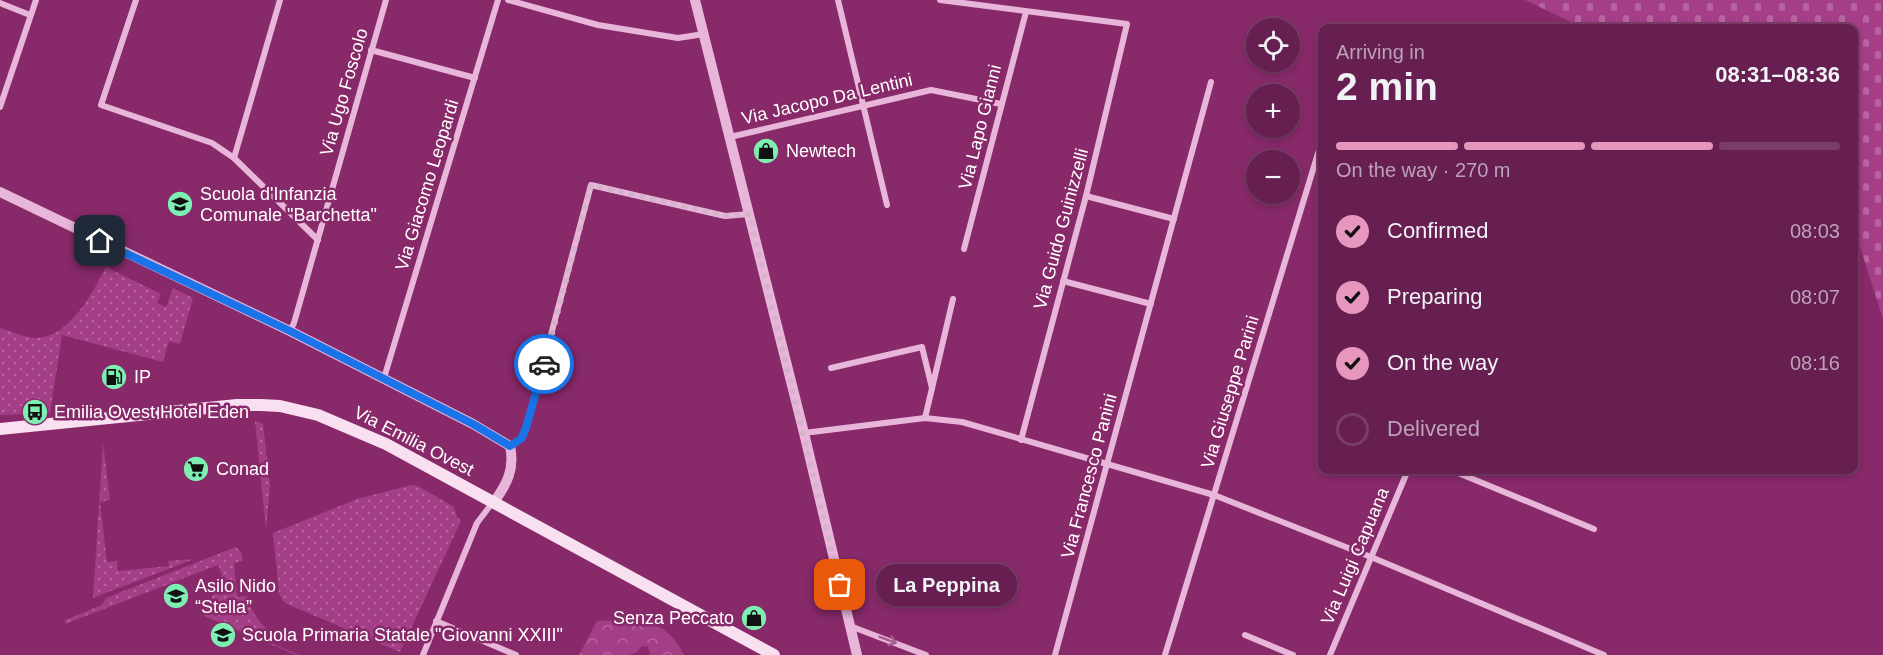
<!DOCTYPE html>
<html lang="en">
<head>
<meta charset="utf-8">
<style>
  :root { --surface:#661f50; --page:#6c2757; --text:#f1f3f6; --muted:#bca2b7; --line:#793d67; --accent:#e797bd }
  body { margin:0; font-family:Arial,sans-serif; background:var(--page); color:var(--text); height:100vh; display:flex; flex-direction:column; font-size:22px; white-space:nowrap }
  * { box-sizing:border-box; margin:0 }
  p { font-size:20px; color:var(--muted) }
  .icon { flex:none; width:33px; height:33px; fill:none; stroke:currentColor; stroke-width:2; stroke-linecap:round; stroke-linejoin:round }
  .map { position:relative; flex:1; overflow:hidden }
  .panel { position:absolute; left:1318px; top:24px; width:540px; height:450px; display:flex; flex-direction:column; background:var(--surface); border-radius:12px; box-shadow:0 3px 9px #0003,0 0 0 2px var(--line) }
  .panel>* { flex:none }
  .buttons { position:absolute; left:1246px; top:18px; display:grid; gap:12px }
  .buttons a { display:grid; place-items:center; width:54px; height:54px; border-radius:50%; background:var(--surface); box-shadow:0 3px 9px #0003,0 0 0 2px var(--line); font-size:30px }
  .pin { position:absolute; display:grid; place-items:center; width:51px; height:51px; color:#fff; margin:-26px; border-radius:12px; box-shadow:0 3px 9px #0006 }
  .courier { position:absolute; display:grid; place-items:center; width:60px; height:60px; margin:-30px; border:4px solid #1a73e8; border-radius:50%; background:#fff; color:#222; box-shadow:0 2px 8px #0007 }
  .bubble { position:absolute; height:42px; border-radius:21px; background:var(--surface); box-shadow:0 3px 9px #0003,0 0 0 2px var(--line); font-size:20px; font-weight:800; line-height:42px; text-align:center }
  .overview em { font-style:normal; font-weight:800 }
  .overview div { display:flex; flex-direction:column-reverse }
  .overview { display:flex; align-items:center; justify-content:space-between; height:102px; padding:0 18px }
  h1 { font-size:39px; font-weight:800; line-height:45px }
  .bar { display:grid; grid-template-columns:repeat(4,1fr); gap:9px 6px; align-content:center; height:72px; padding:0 18px }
  .bar i { height:8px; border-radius:4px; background:var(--line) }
  .bar .current { background:var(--accent) }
  .bar p { grid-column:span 4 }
  ol { padding:0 18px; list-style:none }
  li { display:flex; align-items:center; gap:18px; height:66px }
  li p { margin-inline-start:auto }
  li .icon { padding:6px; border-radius:50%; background:var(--accent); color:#111; stroke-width:4 }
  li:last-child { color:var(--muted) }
  li i { width:33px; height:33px; border:3px solid var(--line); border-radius:50% }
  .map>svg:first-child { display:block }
  .grass { fill:url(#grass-dots) }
  .cemetery { fill:url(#cemetery-stones) }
  .park { fill:url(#park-crowns) }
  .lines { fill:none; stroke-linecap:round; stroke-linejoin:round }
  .minor { stroke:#e8b6d9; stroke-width:6 }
  .tertiary { stroke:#e8b6d9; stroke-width:10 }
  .secondary { stroke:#f8e0f0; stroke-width:12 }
  .oneway { stroke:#aa5a91 }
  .done { stroke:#d5b4cb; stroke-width:6; stroke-dasharray:0 10.8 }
  .route { stroke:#1a73e8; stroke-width:8 }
  .labels { text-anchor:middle; stroke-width:5; stroke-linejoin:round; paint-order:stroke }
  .street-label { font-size:18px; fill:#fff; stroke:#88296a }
  .poi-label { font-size:18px; fill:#fff; stroke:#88296a; text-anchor:start }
</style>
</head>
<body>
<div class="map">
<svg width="1883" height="655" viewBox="0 0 1883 655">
  <defs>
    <pattern id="grass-dots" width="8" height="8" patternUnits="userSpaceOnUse" patternTransform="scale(1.5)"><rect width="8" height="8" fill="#a43e86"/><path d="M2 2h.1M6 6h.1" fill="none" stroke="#b6659e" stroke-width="1.8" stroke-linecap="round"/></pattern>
    <pattern id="cemetery-stones" width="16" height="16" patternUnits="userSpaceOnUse" patternTransform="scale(1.5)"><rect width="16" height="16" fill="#a43e86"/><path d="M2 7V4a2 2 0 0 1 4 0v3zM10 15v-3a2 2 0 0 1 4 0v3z" fill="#b6659e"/></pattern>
    <pattern id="park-crowns" width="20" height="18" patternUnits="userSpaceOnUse" patternTransform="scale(1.5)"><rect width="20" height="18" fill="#a43e86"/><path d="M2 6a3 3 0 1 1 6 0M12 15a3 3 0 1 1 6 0" fill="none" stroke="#b6659e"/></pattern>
  </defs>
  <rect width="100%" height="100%" fill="#88296a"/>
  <g class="grass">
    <path d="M106,267L161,294L157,303L166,307L173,288L193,298L180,344L169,341L163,362L62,335L50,413L0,415V328C11,331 25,338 37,338C70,337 93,292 106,267Z"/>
    <polygon points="255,421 263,424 270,485 266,529"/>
    <polygon points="103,443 110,500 100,502 107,562 117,561 118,571 169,566 168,561 194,559 93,598"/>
    <polygon points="411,485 418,486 454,507 457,517 461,521 400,652 287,604 282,600 279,593 273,533 357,499"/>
    <path d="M236,547L241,552L243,561L234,563L237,597L247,596C252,613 258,623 273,633L270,643L300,655H296L204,616L222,575L218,565L65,624V620L102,605L106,598Z"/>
  </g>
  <polygon class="cemetery" points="1525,0 1883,0 1883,319 1854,228 1854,28 1583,28"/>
  <path class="park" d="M634,619C657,622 675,634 684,655H650L648,647L642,646L637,652L629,655H579L597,621Z"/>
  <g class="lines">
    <g class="minor">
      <polyline points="136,0 101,105 212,143 234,158 318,240"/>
      <polyline points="508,0 598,25 678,38 704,34"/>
      <polyline points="838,0 887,205"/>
      <polyline points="940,0 1127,24 1086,196 1021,440"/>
      <polyline points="0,3 30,15"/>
      <polyline points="371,50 475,78"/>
      <polyline points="0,107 36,0"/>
      <polyline points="730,137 931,90 1001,104"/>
      <polyline points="234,158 280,0"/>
      <polyline points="1086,196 1174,219"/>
      <polyline points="964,249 1026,12"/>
      <polyline points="1063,281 1151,304"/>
      <polyline points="290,331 294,323 386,0"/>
      <polyline points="831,368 922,347 932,388"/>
      <polyline points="384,378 498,0"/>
      <polyline points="925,418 953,299"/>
      <polyline points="804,433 925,418 962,422 1214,495 1371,557 1604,655"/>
      <polyline points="510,446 521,439 526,428 591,185 725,216 749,214"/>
      <polyline points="1451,470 1594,529"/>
      <polyline points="436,621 516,655"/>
      <polyline points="850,626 926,655"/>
      <polyline points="1245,635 1293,655"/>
      <polyline points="423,655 477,523 493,502"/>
      <polyline points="1055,655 1211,82"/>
      <polyline points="1165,655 1323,137"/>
      <polyline points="1330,655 1408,470"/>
    </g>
    <g class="tertiary">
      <polyline points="695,0 804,433 857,655"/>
      <path d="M0,192L290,331L473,424L510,446C515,469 507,484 494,502"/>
    </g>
    <polyline class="secondary" points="0,429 237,405 261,405 280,406 318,415 386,444 774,655"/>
  </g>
  <defs><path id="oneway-shaft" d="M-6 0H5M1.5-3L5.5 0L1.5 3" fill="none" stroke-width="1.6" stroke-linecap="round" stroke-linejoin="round" transform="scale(1.5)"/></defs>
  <use class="oneway" href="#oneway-shaft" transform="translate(888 640) rotate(21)"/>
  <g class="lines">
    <polyline class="done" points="544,364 591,185 725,216 749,214 840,585"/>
    <polyline class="route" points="100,241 290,331 473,424 510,446 521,439 526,428 544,364"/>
  </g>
  <defs>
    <g id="shop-disc" transform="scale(1.35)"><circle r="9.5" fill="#7defb2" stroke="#88296a"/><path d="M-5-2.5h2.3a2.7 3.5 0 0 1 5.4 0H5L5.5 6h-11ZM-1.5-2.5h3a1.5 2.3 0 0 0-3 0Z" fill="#111"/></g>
    <g id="school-disc" transform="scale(1.35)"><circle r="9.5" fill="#7defb2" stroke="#88296a"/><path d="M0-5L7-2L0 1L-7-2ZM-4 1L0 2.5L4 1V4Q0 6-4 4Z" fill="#111"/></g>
    <g id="fuel-disc" transform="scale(1.35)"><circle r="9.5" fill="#7defb2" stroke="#88296a"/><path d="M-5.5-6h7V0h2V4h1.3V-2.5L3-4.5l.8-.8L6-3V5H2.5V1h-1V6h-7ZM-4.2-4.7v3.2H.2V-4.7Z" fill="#111"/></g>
    <g id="bus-disc" transform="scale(1.35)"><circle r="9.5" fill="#7defb2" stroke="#88296a"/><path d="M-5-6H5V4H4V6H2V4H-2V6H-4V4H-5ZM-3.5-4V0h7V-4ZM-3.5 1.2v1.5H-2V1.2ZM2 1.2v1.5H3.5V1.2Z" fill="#111"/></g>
    <g id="supermarket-disc" transform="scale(1.35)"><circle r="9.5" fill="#7defb2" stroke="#88296a"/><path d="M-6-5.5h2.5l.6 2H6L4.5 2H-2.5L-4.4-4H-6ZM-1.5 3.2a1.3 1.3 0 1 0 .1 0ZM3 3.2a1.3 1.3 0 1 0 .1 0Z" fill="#111"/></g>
  </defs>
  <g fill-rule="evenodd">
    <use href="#shop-disc" x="766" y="151"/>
    <use href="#school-disc" x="180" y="204"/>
    <use href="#fuel-disc" x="114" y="377"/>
    <use href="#bus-disc" x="35" y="412"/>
    <use href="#supermarket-disc" x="196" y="469"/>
    <use href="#school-disc" x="176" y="596"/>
    <use href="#shop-disc" x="754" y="618"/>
    <use href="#school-disc" x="223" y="635"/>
  </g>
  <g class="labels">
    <g class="street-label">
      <text transform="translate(344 92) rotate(-74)" y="6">Via Ugo Foscolo</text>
      <text transform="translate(827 99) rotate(-13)" y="6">Via Jacopo Da Lentini</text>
      <text transform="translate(980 127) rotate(-76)" y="6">Via Lapo Gianni</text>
      <text transform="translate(427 185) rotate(-73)" y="6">Via Giacomo Leopardi</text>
      <text transform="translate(1061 229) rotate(-75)" y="6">Via Guido Guinizzelli</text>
      <text transform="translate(1230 392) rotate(-73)" y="6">Via Giuseppe Parini</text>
      <text transform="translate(414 441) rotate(27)" y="6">Via Emilia Ovest</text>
      <text transform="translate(1089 476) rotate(-75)" y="6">Via Francesco Panini</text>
      <text transform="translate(1355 556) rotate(-67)" y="6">Via Luigi Capuana</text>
    </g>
    <g class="poi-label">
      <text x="786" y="157">Newtech</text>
      <text x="200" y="200">Scuola d'Infanzia<tspan x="200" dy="21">Comunale "Barchetta"</tspan></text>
      <text x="134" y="383">IP</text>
      <text x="54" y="418">Emilia Ovest Hotel Eden</text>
      <text x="216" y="475">Conad</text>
      <text x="195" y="592">Asilo Nido<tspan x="195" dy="21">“Stella”</tspan></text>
      <text x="734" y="624" text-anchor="end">Senza Peccato</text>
      <text x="242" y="641">Scuola Primaria Statale "Giovanni XXIII"</text>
    </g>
  </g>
</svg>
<div class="buttons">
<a><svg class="icon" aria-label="locate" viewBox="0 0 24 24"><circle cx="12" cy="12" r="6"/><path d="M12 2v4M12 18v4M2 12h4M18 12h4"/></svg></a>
<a>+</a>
<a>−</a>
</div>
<div class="pin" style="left:840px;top:585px;background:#ea580c"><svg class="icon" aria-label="bag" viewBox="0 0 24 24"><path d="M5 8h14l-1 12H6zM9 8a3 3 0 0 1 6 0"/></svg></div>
<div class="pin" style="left:100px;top:241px;background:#1f2937"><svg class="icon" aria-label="home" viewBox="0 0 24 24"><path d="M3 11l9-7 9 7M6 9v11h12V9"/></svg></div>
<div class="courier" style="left:544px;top:364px"><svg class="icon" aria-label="car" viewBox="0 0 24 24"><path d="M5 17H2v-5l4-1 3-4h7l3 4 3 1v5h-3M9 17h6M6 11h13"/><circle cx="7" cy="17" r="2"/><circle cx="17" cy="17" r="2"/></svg></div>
<div class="bubble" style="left:876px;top:564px;width:141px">La Peppina</div>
<section class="panel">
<div class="overview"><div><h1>2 min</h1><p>Arriving in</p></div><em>08:31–08:36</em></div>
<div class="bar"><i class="current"></i><i class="current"></i><i class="current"></i><i></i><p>On the way · 270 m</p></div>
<ol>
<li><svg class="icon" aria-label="check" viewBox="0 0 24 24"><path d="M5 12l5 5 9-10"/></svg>Confirmed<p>08:03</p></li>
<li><svg class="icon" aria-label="check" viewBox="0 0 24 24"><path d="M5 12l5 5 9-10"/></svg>Preparing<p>08:07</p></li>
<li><svg class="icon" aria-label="check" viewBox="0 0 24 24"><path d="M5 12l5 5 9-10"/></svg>On the way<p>08:16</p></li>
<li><i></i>Delivered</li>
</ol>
</section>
</div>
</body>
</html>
